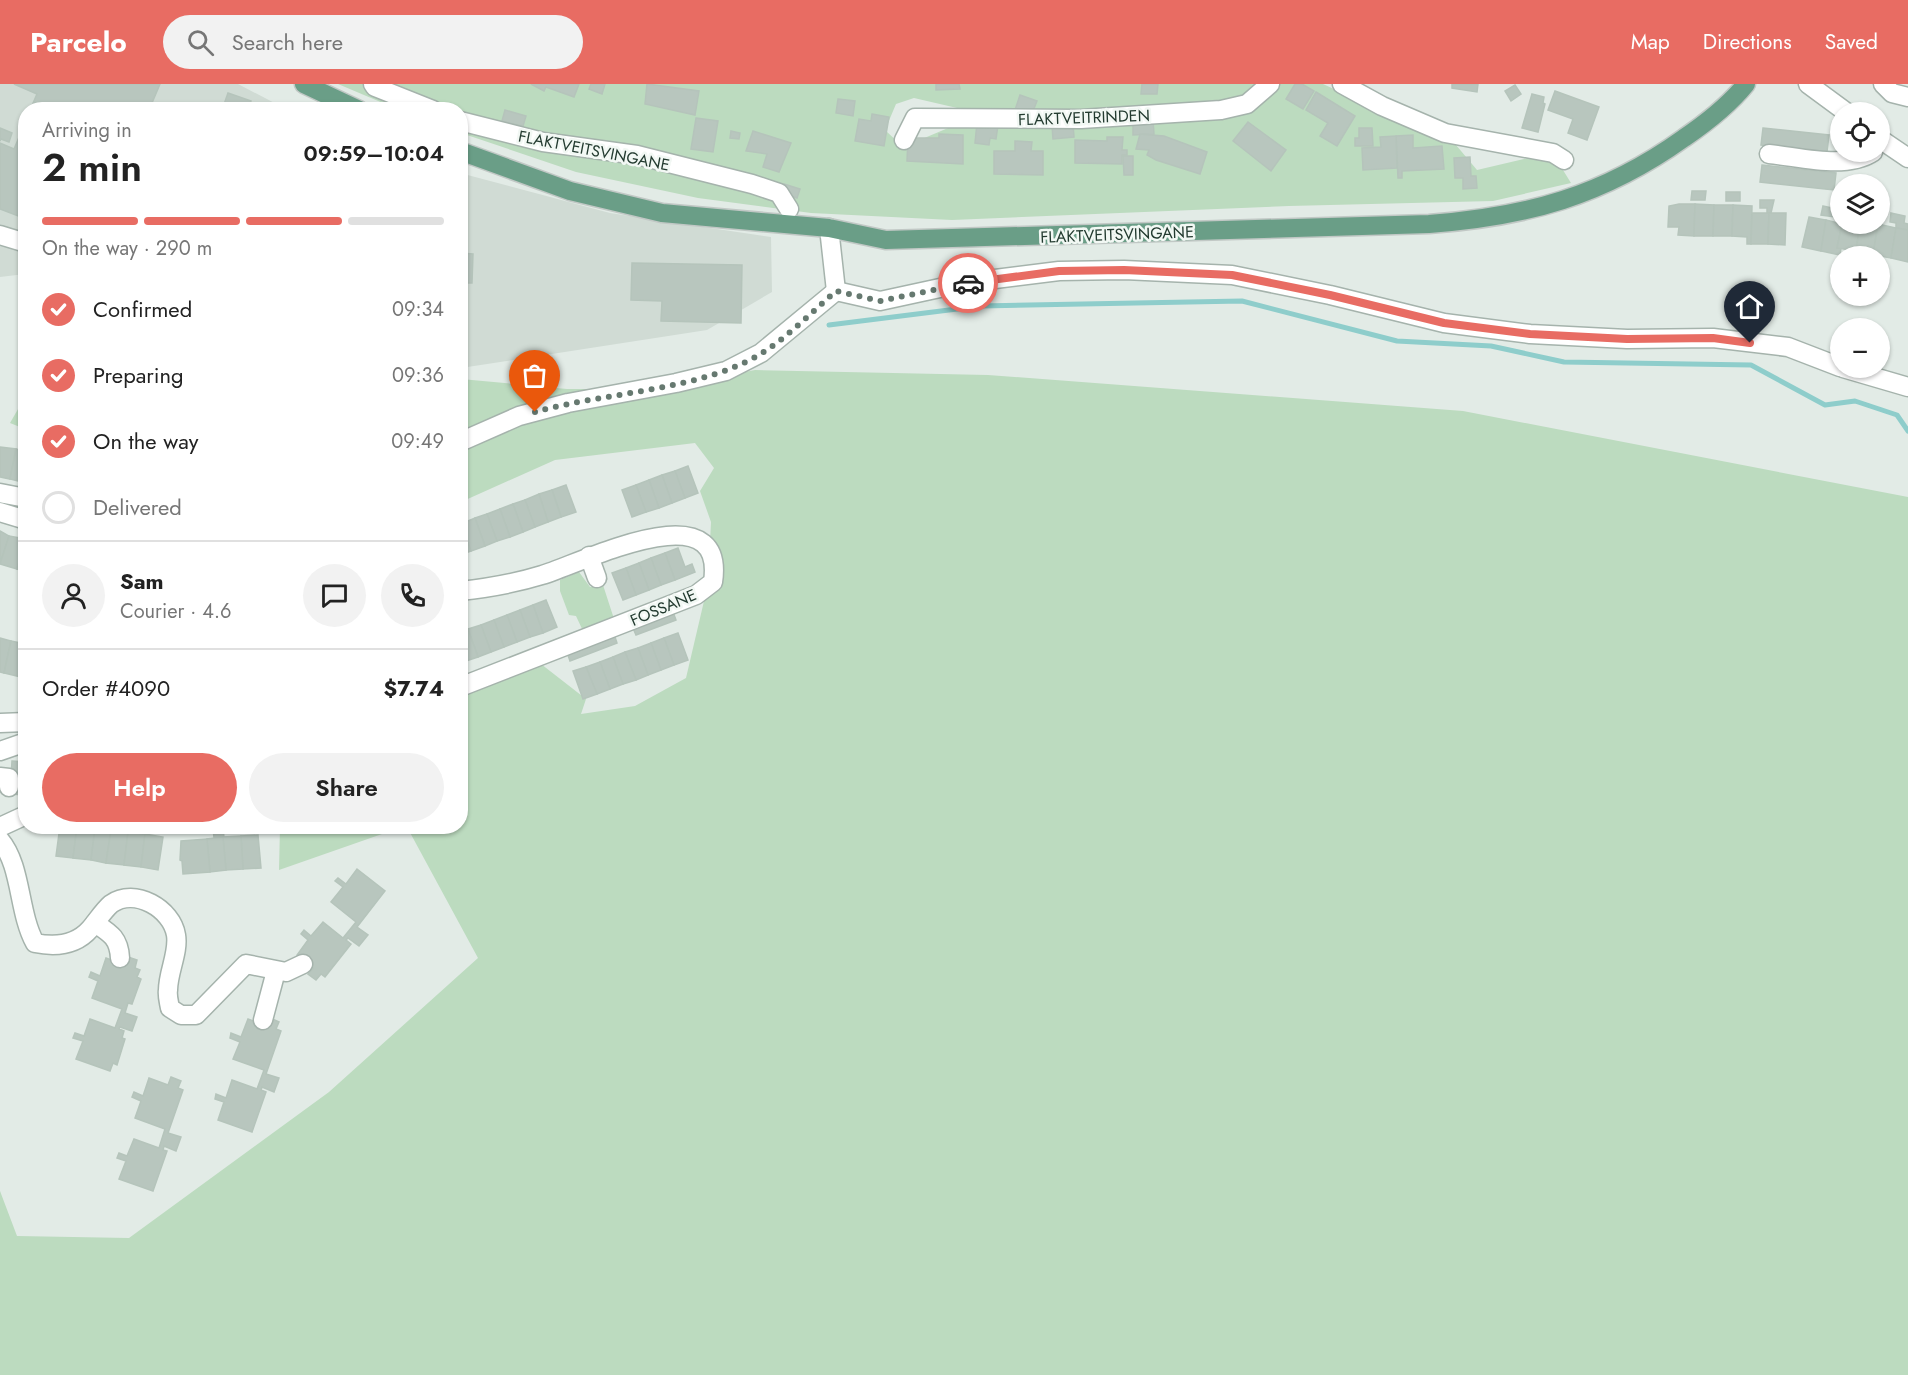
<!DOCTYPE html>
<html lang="en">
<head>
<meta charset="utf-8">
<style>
  :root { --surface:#fff; --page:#f2f2f2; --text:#222; --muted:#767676; --line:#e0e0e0; --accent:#e86c63 }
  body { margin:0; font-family:Jost,sans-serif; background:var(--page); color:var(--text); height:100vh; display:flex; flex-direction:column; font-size:22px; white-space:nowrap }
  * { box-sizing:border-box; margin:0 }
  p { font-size:20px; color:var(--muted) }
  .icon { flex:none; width:33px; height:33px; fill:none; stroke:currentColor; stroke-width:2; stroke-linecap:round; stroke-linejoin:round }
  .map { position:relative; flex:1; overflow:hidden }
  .panel { position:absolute; left:18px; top:18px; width:450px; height:732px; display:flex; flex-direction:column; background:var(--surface); border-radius:24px; box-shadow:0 2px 4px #0004 }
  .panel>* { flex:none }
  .buttons { position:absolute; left:1830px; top:18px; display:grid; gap:12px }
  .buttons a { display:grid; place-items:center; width:60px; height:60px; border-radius:50%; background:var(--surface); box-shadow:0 2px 4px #0004; font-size:30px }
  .pin { position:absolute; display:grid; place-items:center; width:51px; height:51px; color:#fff; margin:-62px -26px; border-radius:50% 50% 50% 0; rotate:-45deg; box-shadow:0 0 6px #0007 }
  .pin .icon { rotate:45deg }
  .courier { position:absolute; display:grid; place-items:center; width:60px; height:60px; margin:-30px; border:4px solid #e86c63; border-radius:50%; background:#fff; color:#222; box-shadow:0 2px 8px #0007 }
  .headline em { font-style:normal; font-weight:600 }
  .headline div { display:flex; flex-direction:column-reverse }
  .headline { display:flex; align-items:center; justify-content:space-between; height:102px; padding:0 24px }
  h1 { font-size:39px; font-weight:600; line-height:45px }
  .bar { display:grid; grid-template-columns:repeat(4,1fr); gap:9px 6px; align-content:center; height:72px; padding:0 24px }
  .bar i { height:8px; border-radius:4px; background:var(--line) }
  .bar .current { background:var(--accent) }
  .bar p { grid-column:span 4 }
  .line { display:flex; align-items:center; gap:15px; padding:0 24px; border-top:2px solid var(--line) }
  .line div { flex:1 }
  .round { display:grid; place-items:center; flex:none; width:63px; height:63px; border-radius:32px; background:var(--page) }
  ol { padding:0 24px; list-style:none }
  li { display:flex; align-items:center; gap:18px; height:66px }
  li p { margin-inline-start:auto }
  li .icon { padding:6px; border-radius:50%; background:var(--accent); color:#fff; stroke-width:4 }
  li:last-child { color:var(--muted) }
  li i { width:33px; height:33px; border:3px solid var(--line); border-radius:50% }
  .primary-button { display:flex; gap:12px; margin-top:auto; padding:12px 24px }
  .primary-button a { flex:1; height:69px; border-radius:36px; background:var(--accent); color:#fff; font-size:24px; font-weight:600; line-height:69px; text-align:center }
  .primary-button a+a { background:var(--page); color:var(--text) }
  header { display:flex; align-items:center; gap:36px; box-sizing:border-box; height:84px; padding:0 30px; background:var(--accent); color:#fff }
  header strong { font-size:28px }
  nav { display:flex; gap:33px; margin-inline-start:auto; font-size:21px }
  .search { width:420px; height:54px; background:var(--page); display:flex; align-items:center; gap:15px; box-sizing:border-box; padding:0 21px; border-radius:33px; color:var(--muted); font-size:22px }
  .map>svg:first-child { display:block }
  .built { fill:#d0dbd4 }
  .green { fill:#bcdbbf }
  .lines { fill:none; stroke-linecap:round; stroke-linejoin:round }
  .stream { stroke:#8ecdcb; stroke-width:5 }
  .building { fill:#b8c6be; stroke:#b5c4bb; stroke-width:1.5 }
  .minor-casing { stroke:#a5b3ac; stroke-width:21 }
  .major-casing { stroke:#c1c8c5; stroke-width:21 }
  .minor { stroke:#fff; stroke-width:18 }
  .major { stroke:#6a9e87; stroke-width:18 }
  .done { stroke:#667970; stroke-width:6; stroke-dasharray:0 10.8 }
  .route { stroke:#e86c63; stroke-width:8 }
  .labels { text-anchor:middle; stroke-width:5; stroke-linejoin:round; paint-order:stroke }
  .street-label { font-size:16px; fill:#233b30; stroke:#f2f8f4 }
</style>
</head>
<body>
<header>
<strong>Parcelo</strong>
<div class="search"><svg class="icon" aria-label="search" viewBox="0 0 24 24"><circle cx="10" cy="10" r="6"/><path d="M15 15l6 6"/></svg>Search here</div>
<nav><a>Map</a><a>Directions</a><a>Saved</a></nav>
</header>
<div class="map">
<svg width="1908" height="1291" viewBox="0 0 1908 1291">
  <rect width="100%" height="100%" fill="#e2ebe6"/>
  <g class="built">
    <polygon points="0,0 238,0 286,25 26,26 25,190 0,193"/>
    <polygon points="460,89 610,129 771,153 772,208 707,246 461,284"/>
  </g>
  <g class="green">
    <polygon points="338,0 1262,0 1245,17 1218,22 983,30 914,14 896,20 885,46 903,63 960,39 1140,38 1235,32 1258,20 1280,0 1323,0 1456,61 1477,86 1532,73 1558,78 1571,99 1493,117 1289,122 952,136 811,129 698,114 576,88 461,49 460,26 397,25"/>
    <polygon points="755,286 988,291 1463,327 1908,413 1908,1291 0,1291 0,1107 17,1152 129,1154 329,1008 478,874 407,743 460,742 461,607 541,580 586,615 581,630 635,622 686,594 708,500 711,438 700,407 714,384 695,359 555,376 461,418 461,295 567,305 656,305"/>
    <polygon points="25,313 25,345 10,339"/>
    <polygon points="579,488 590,503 603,501 615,538 584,549 576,532 569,531 560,507 560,496"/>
    <polygon points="280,743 280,742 402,743 279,786"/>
  </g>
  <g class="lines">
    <polyline class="stream" points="829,241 981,222 1242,217 1397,257 1491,262 1564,278 1751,281 1825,321 1855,317 1897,331 1908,347"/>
  </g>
  <g class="building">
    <polygon points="14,0 160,0 149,26 30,26 37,10"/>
    <polygon points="531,0 579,0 574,13 546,3 544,7"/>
    <polygon points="591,0 605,0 602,10 589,5"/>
    <polygon points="647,0 699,7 695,31 645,20"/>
    <polygon points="936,0 959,0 960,5 936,6"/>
    <polygon points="1142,0 1158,0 1157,10 1141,10"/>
    <polygon points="1295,0 1302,0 1314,7 1303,25 1286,15"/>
    <polygon points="1452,0 1478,0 1477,8 1452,4"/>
    <polygon points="1515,1 1521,10 1511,17 1505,7"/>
    <polygon points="1555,7 1599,23 1587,56 1568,49 1573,35 1548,26"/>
    <polygon points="1316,8 1355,32 1337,62 1320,52 1328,39 1306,26"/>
    <polygon points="228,9 251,17 248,26 222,26"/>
    <polygon points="1532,10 1544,13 1543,19 1545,20 1538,48 1522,44"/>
    <polygon points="1020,11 1037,17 1031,32 1015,26"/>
    <polygon points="838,15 855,17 853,32 836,29"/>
    <polygon points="505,26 526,32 523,42 502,37"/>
    <polygon points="872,30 889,33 884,62 855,57 859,35 871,37"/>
    <polygon points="696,34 718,37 713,68 691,65"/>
    <polygon points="1153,36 1154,50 1133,51 1133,37"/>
    <polygon points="26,37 26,135 0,125 0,59 14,65"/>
    <polygon points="1248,38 1286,66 1271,87 1233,57"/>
    <polygon points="977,39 998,41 996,55 990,54 989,61 975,59"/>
    <polygon points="1073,41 1074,53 1053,55 1052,42"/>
    <polygon points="0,44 12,49 9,58 1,55 0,57"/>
    <polygon points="1359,44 1372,44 1373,62 1355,62 1355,54 1359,54"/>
    <polygon points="1763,44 1829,51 1827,68 1761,61"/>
    <polygon points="731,47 740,49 739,55 730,54"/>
    <polygon points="753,47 791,59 779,88 763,83 767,70 746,67"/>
    <polygon points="939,50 963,51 963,80 907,77 908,54 939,54"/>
    <polygon points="1140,50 1164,52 1207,68 1200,90 1156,76 1147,71 1149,66 1136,65"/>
    <polygon points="1413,51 1413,64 1442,62 1444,85 1402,87 1402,94 1398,94 1396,52"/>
    <polygon points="1396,52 1397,84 1363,86 1362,64 1381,63 1380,53"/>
    <polygon points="1107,53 1123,53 1122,66 1127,66 1127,71 1122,71 1122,80 1075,79 1075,56 1107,57"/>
    <polygon points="1015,57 1032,58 1031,67 1043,67 1043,91 994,90 994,67 1015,67"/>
    <polygon points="1123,72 1133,72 1133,91 1124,91"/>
    <polygon points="1470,73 1471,92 1476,92 1477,104 1463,105 1463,94 1455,94 1454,74"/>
    <polygon points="1762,81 1836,89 1834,106 1760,98"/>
    <polygon points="784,100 800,105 797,114 781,109"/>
    <polygon points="1692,107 1706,107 1705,116 1691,116"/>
    <rect x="1726" y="108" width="14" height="9"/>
    <polygon points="1760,116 1774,116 1771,129 1767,129 1767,124 1760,124"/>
    <polygon points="1679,120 1695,120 1694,152 1678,151 1679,143 1668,143 1669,122"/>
    <polygon points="1695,120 1714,121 1713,152 1694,152"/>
    <polygon points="1714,121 1733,121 1732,152 1713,152"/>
    <polygon points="1733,121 1752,122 1751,160 1747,160 1747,153 1732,152"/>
    <polygon points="1823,122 1837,125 1835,133 1821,131"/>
    <polygon points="1752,129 1769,129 1768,160 1751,160"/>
    <polygon points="1769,129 1786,129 1785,161 1768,160"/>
    <polygon points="1891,129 1905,132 1904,139 1908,140 1908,146 1896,144 1896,139 1890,138"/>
    <polygon points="1809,133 1826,136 1821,167 1802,163"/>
    <polygon points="1826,136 1842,140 1837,164 1841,164 1840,171 1821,167"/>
    <polygon points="1842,140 1860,140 1856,167 1837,164"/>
    <polygon points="1860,140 1878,140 1873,171 1856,167"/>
    <polygon points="1878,140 1896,144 1891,174 1873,171"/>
    <polygon points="1896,144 1908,146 1908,178 1891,174"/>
    <polygon points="460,169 473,170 472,199 460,199"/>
    <polygon points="632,179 742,181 741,239 661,237 662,217 631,216"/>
    <polygon points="0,363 16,365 10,395 0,393"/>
    <polygon points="16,365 26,368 26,399 10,395"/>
    <polygon points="688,382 698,409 685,414 675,387"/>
    <polygon points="675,387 685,414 672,419 662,391"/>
    <polygon points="662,391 672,419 659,424 649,396"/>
    <polygon points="649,396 659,424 646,428 636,401"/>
    <polygon points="566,401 576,428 561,433 552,406"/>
    <polygon points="636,401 646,428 632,433 622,406"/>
    <polygon points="552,406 561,433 548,438 539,410"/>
    <polygon points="539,410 548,438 535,443 525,416"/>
    <polygon points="525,416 535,443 523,448 513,420"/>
    <polygon points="513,420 523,448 510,453 500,425"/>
    <polygon points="500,425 510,453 497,457 487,430"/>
    <polygon points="487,430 497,457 485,462 475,434"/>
    <polygon points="475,434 485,462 471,467 461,440"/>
    <polygon points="460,440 471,467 460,471"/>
    <polygon points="0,447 9,452 0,480"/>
    <polygon points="9,452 26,455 17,485 0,480"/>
    <polygon points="26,459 26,488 17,485"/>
    <polygon points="678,464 685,483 692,480 695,488 675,496 665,469"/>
    <polygon points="665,469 675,496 661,501 651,474"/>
    <polygon points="651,474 661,501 649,506 639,479"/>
    <polygon points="639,479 649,506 636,511 626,484"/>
    <polygon points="626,484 636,511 623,516 612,489"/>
    <polygon points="546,516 557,543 543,549 533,521"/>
    <polygon points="533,521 543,549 530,553 520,526"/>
    <polygon points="520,526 530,553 517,558 507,531"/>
    <polygon points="673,528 676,536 636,551 633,544"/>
    <polygon points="507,531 517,558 504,563 494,536"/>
    <polygon points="494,536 504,563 491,568 481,541"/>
    <polygon points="481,541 491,568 478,573 468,545"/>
    <polygon points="468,545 478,573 466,577 460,563 460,548"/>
    <polygon points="678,549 688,576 674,581 664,554"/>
    <polygon points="614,550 617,559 570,577 567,568"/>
    <polygon points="0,554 11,557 4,589 0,588"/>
    <polygon points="664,554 674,581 661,586 651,559"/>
    <polygon points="11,557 26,560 21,593 4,589"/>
    <polygon points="651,559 661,586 648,591 638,564"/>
    <polygon points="638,564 648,591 636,596 625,568"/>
    <polygon points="625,568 636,596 623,600 613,573"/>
    <polygon points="613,573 623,600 610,605 600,578"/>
    <polygon points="600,578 610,605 597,610 586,583"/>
    <polygon points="586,583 597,610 583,615 573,587"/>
    <polygon points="12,677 26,678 26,711 10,710"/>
    <polygon points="60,742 77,742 73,774 56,772"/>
    <polygon points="77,742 95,744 91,776 73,774"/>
    <polygon points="223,742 224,754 214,754 213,743"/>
    <polygon points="95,744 111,746 106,779 91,776"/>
    <polygon points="111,746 128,748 124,781 106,779"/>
    <polygon points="128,748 145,750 141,783 124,781"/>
    <polygon points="145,750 163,753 158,786 141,783"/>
    <polygon points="258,751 261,784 243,785 241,752"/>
    <polygon points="241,752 243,785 226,786 223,753"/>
    <polygon points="223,753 226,786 210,788 207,755"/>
    <polygon points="207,755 210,788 183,790 182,777 180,776 181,757"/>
    <polygon points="357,785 385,807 357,843 368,851 359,862 348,854 346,856 351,860 325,893 321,890 316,896 308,890 313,884 297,871 308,856 301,850 304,846 311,852 323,838 343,854 356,838 331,818 343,803 335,797 338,794 346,800"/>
    <polygon points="128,873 137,876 135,884 140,886 137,893 141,895 132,920 128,919 125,929 137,933 132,947 120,943 119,945 124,947 122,954 125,955 117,981 113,979 110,987 76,975 83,957 73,954 75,949 84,952 90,935 115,944 122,925 92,914 98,897 89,893 91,888 100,892 106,874 125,881"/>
    <polygon points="270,934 279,938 276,945 281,947 266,990 279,994 274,1008 262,1003 261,1006 266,1008 252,1048 218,1036 224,1018 215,1015 216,1010 226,1014 232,996 257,1005 264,986 233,975 240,958 230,954 231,949 241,953 248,935 267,942"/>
    <polygon points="171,993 181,997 178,1004 183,1006 168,1049 181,1053 176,1067 164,1062 163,1066 167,1067 153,1107 119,1095 126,1077 117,1074 119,1069 127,1072 134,1055 159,1064 165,1045 135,1034 141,1017 132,1013 134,1008 143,1012 149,994 168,1001"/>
  </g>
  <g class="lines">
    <g class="minor-casing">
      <g id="minor">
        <polyline points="373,0 375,3 433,26"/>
        <polyline points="1342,0 1382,22 1445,49 1553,69 1564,76"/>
        <polyline points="1808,0 1846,28"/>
        <polyline points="1883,0 1892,9 1908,13"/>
        <polyline points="460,37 543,58 637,71 752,100 779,109 789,125"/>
        <polyline points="1880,55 1908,74"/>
        <polyline points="904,56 915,34 1081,35 1221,26 1247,20 1270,0"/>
        <path d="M1769,70C1800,73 1846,86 1873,68"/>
        <polyline points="829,144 836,207"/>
        <polyline points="0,151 26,159"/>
        <polyline points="836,207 880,217 963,199 1059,187 1124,186 1232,191 1330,211 1444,239 1530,250 1627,255 1713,254 1788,263 1840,283"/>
        <polyline points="1843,284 1908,303"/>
        <polyline points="460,358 519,332 568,319 676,299 726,287 761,269 836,207"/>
        <polyline points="0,409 26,414"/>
        <polyline points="0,428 26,436"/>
        <polyline points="589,472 597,494"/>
        <path d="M460,507C488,504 516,499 542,491C580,480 727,404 713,498L696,511L460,603"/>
        <polyline points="0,639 26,638"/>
        <polyline points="0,667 26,658"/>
        <polyline points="0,693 9,694 9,703"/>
        <polyline points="0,743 26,731"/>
        <path d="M0,756C22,782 18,828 35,859C55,863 76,861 90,845C97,837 103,827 111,820C135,803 172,825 176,851C179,868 168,888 168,906C167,912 169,918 170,924L181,931H196L246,880L286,888L303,880"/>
        <path d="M95,839C110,849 119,854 120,874"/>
        <polyline points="263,936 276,887"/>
      </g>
    </g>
    <g class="major-casing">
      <g id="major">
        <polyline points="304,0 359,26"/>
        <path d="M460,67L570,107L662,129L829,144L886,156L1429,140C1526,133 1603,112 1684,54C1706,39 1729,21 1746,0"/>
      </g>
    </g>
    <use href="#minor" class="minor"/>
    <use href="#major" class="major"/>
  </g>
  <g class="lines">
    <path class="done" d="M535,328C605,308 701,307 762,269C789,252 812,228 836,207L880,217L968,199"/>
    <polyline class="route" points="968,199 1059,187 1124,186 1232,191 1330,211 1444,239 1530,250 1627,255 1713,254 1750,259"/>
  </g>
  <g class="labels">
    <g class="street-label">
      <text transform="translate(1084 33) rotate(-2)" y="6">FLAKTVEITRINDEN</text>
      <text transform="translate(594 66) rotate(11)" y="6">FLAKTVEITSVINGANE</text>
      <text transform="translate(1117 150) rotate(-2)" y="6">FLAKTVEITSVINGANE</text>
      <text transform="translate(663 523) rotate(-23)" y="6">FOSSANE</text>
    </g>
  </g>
</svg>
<div class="buttons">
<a><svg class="icon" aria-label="locate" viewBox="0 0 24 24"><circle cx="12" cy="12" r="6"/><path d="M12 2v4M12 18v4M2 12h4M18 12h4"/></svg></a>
<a><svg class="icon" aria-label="layers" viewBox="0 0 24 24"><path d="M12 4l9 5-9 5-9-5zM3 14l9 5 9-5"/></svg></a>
<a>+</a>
<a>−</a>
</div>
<div class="pin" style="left:535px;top:328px;background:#ea580c"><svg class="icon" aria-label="bag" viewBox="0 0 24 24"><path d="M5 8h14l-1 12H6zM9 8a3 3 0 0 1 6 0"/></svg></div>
<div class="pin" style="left:1750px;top:259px;background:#1f2937"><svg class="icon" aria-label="home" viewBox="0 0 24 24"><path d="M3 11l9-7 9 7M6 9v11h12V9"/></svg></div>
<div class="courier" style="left:968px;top:199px"><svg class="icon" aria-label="car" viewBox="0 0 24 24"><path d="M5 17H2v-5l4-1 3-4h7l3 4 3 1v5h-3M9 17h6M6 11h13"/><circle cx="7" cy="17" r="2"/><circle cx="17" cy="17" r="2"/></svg></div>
<section class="panel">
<div class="headline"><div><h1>2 min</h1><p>Arriving in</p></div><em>09:59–10:04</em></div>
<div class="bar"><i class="current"></i><i class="current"></i><i class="current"></i><i></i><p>On the way · 290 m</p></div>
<ol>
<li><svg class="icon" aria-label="check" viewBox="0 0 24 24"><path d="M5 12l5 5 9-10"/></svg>Confirmed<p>09:34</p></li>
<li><svg class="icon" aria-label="check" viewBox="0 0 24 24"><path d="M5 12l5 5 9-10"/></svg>Preparing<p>09:36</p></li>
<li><svg class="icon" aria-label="check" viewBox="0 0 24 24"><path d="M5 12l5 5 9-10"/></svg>On the way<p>09:49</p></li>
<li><i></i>Delivered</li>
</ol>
<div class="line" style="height:108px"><a class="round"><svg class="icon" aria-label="person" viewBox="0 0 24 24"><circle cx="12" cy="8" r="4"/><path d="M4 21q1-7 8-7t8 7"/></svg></a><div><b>Sam</b><p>Courier · 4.6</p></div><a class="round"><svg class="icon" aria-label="chat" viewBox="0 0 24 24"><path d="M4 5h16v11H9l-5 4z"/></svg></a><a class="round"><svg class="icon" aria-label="phone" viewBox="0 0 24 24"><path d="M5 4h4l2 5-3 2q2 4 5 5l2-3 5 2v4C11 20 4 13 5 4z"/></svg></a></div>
<div class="line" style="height:78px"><div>Order #4090</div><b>$7.74</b></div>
<div class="primary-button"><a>Help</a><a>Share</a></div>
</section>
</div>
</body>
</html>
